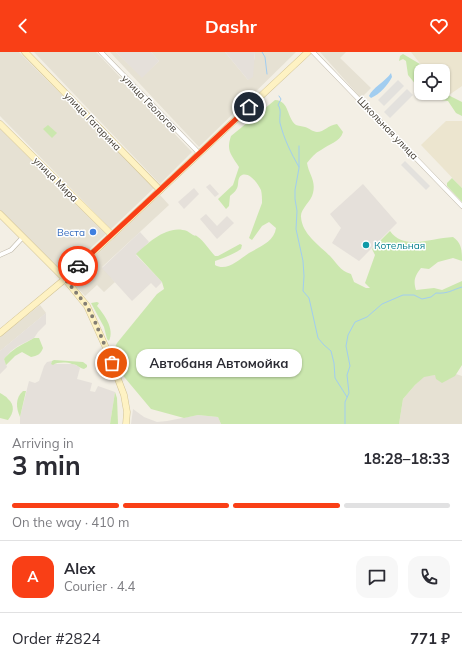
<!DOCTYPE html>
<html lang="en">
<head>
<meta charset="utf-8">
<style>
  :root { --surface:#fff; --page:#f7f7f7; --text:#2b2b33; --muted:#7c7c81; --line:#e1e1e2; --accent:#f93f16 }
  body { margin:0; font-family:Mulish,sans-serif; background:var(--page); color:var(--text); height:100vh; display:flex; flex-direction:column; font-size:15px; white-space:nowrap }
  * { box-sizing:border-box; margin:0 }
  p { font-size:13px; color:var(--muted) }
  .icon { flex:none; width:22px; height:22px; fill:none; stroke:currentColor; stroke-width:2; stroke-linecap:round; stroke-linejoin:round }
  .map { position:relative; height:372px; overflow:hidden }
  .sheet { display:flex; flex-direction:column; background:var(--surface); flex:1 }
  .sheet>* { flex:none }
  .controls { position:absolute; left:414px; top:12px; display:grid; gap:8px }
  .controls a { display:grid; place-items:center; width:36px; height:36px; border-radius:8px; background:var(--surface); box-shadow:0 1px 3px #0004; font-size:20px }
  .pin { position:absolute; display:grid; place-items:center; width:34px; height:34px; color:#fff; margin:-17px; border:2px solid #fff; border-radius:50%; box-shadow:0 1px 4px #0007 }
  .courier { position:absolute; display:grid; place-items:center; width:40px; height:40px; margin:-20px; border:3px solid #f93f16; border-radius:50%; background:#fff; color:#222; box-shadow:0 1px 5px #0007 }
  .bubble { position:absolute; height:28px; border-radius:12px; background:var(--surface); box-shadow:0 1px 3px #0004; font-size:13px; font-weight:700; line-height:28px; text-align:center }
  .headline em { font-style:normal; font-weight:700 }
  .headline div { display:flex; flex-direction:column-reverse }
  .headline { display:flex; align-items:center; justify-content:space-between; height:68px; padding:0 12px }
  h1 { font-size:26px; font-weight:700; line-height:30px }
  .bar { display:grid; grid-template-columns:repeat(4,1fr); gap:6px 4px; align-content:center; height:48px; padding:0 12px }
  .bar i { height:5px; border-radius:3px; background:var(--line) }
  .bar .current { background:var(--accent) }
  .bar p { grid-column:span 4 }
  .line { display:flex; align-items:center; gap:10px; padding:0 12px; border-top:1px solid var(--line) }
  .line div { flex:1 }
  .round { display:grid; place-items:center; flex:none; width:42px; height:42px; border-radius:12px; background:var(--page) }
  header { display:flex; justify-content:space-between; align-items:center; height:52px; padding:0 12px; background:var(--accent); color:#fff; font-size:18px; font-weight:700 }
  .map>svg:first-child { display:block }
  .residential { fill:#e6e1d3 }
  .industrial { fill:#e5e0da }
  .education { fill:#ece5cf }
  .green { fill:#cbe7ae }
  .parking { fill:#e3e1dd }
  .water { fill:#a1cdf0 }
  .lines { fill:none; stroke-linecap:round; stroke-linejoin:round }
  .stream { stroke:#a1cdf0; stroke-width:1 }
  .street-casing { stroke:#beb7a8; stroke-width:5 }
  .secondary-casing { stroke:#d3c495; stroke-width:7 }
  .street { stroke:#fff; stroke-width:4 }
  .secondary { stroke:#fef2c3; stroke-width:6 }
  .done { stroke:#827d73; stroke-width:4; stroke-dasharray:0 7.2 }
  .route { stroke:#f93f16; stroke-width:5 }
  .shop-dot { fill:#3f7fe0; stroke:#fff; stroke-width:1.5 }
  .culture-dot { fill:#0f9aa8; stroke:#fff; stroke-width:1.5 }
  .labels { text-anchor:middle; stroke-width:3; stroke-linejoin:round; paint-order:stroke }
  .street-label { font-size:10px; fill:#453f35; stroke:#fff }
  .shop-label { font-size:10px; fill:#366cbe; stroke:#fff; text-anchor:end }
  .culture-label { font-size:10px; fill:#0d838f; stroke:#fff; text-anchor:start }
</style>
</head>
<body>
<header><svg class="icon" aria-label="back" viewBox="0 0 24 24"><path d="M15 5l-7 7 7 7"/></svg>Dashr<svg class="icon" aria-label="heart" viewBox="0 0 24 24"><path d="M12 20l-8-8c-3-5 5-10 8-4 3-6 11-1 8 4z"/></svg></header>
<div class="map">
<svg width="462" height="372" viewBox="0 0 462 372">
  <rect width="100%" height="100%" fill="#f3efe5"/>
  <g class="residential">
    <polygon points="0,0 19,0 154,136 111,177 0,64"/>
    <polygon points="34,0 96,0 192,100 160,132"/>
    <polygon points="110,0 116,0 142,25 159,9 151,0 225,0 248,28 255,5 255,0 296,0 199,95"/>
    <polygon points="320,0 346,0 340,6 371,36 361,46"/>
    <polygon points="0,77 106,182 63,221 0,158"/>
    <polygon points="160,143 169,153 102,215 115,230 104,240 97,233 85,244 71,229 72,226"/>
    <polygon points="40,253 46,261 0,299 0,285"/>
    <polygon points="456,322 462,324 462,372 399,372 403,347 415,333 424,324 435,323 449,327"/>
  </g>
  <g class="industrial">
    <polygon points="116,0 151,0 159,9 142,26"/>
    <polygon points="225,0 255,0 253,25 248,28"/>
    <polygon points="210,132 219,142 215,145 206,135"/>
    <polygon points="363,132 397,171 359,209 332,191 341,176 330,162"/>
    <polygon points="194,136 199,142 184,157 178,150"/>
    <polygon points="206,162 217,174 227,164 234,171 217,187 200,167"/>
    <polygon points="140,180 149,190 136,203 162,230 156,236 151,231 132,249 102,216"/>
    <polygon points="46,261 46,272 38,280 34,286 18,294 11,299 4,307 7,315 0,322 0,299"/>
    <polygon points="52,309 51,312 73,312 78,314 80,316 77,327 92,331 90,339 95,340 98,334 115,340 110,372 20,372 20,365 29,329 35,331 39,329 44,314 47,310"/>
    <polygon points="133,357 144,365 157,370 167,369 198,363 218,365 221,372 131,372"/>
  </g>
  <g class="education">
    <polygon points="411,0 462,0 462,34 449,43 446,42 443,39 443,19 426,19"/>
    <polygon points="446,69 462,69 462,136 421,93"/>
  </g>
  <g class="green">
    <polygon points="403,2 420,12 426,19 421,19 421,39 408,23 406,9 403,7 399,9 400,4"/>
    <polygon points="443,39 446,42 462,50 462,64 456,61 448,49 428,46 423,41 443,41"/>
    <path d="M275,48C290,49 286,65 296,73C298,74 302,74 305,75C309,76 313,80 317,80C324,80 328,73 337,72L343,80C340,90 329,92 321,98C315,101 311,106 307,111C309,123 316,128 313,141C311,150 300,157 301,165C302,182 319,193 330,204C338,212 339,218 351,222L354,230L366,236H370L365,231L375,203L372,197L390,179C404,199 431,186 453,185C462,191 462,199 462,209L453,206L438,210L429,217L421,216C415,224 413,228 416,238L434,236L442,238L462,229V313L455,324L442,331L436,327L435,323L424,325L415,333L403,347L399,372H221L218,365L198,363L184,366L151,357L120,320L113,299L117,291L157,242L164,237L162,230L136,202C149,190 168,172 187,179C189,180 191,182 193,183C197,185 194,182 198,185C203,188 210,199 215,204H218L240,192L242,193L241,197C232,203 226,205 215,209V213C227,220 240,207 249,201C259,195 274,190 276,176L269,170L262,174L252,188L249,186L262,151C262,147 262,142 261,138C258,132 250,120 242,123C236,126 240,133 236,138C235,140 232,142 230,144L229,154L226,157L218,147L233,133L239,115C231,102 226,99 231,84Z"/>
    <polygon points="48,73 57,81 52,86 43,77"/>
    <polygon points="452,126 462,136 462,150 447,134 447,131"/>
    <path d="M97,250L99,251L97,254C104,262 115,277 109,289L107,287L104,275L91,251Z"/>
    <path d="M34,286H39L43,296C41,302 37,304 31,305L22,300L15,304L6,313L4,307C15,295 20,294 34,286Z"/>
    <path d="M54,308L83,310L87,313V315L84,317C79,316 77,312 72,312C67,310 57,310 53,313L51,312L52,309Z"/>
    <path d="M23,339H26L20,365C16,356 15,346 23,339Z"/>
    <polygon points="115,340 117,346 118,372 110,372"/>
    <path d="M0,341C3,343 6,344 8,347C15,353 14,361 8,368L0,366Z"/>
  </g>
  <g class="parking">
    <polygon points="398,28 404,34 384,54 378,48"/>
    <polygon points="407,37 413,43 390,66 384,60"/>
    <polygon points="405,109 430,134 426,138 401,113"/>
  </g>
  <path class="water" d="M391,21L392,25C388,33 380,42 371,46L369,44C372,36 386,29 391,21Z"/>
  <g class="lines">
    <g class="stream">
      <polyline points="262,0 265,5 267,22"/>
      <path d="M279,44L281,47L278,53C282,58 279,65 280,71C284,87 291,101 299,115"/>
      <polyline points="299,94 299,116 295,138 295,147 297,159 296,177 303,209 304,224 303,239 309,246 318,286 324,293 331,299 334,311 335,326 347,345"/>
      <path d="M345,372V350L349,341L347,323L350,314L346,294L348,283L355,270L367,265L382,252L403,243H414L422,247L431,245L436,241C448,242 452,238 462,235"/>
    </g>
    <g class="street-casing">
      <g id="street">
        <polyline points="101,0 199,101"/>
        <polyline points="313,0 462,154"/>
        <polyline points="0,203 11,198 23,185"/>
      </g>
    </g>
    <g class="secondary-casing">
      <g id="secondary">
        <polyline points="25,0 160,138"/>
        <polyline points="0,72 112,183"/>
        <polyline points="0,162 65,227 87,254 107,298 124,343 127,360 126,372"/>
        <polyline points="0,281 65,227 308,0"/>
      </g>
    </g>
    <use href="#street" class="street"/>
    <use href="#secondary" class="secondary"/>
  </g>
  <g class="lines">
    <polyline class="done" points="78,214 65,227 87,254 96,272 112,311"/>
    <polyline class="route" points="78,214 249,55"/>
  </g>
  <circle class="shop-dot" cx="93" cy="180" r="4"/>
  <circle class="culture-dot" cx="366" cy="193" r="4"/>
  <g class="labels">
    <g class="street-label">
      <text transform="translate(150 51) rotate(46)" y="4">улица Геологов</text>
      <text transform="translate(93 69) rotate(46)" y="4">улица Гагарина</text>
      <text transform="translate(388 76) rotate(46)" y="4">Школьная улица</text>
      <text transform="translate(56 127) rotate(45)" y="4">улица Мира</text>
    </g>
    <g class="shop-label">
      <text x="85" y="184">Веста</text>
    </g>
    <g class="culture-label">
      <text x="374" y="197">Котельная</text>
    </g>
  </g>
</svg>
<div class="controls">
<a><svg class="icon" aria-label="locate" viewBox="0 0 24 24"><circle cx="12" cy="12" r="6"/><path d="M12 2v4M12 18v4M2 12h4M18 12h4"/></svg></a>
</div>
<div class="pin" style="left:112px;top:311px;background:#ea580c"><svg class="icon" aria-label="bag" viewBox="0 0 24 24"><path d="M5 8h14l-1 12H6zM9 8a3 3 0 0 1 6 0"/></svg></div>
<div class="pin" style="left:249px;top:55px;background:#1f2937"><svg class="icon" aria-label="home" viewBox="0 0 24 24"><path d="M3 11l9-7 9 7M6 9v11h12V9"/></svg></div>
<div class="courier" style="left:78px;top:214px"><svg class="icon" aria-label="car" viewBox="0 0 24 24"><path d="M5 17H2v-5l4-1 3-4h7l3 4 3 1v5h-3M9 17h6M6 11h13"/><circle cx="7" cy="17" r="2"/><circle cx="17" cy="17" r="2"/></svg></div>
<div class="bubble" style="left:136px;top:297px;width:166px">Автобаня Автомойка</div>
</div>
<section class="sheet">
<div class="headline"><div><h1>3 min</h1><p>Arriving in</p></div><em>18:28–18:33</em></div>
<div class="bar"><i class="current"></i><i class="current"></i><i class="current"></i><i></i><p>On the way · 410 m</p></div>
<div class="line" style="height:72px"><b class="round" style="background:var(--accent);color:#fff">A</b><div><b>Alex</b><p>Courier · 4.4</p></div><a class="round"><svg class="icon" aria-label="chat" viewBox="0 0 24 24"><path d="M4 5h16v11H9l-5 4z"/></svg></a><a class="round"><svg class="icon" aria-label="phone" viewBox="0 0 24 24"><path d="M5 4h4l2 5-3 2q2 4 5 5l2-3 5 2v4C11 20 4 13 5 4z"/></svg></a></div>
<div class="line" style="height:52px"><div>Order #2824</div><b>771 ₽</b></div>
</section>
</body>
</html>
